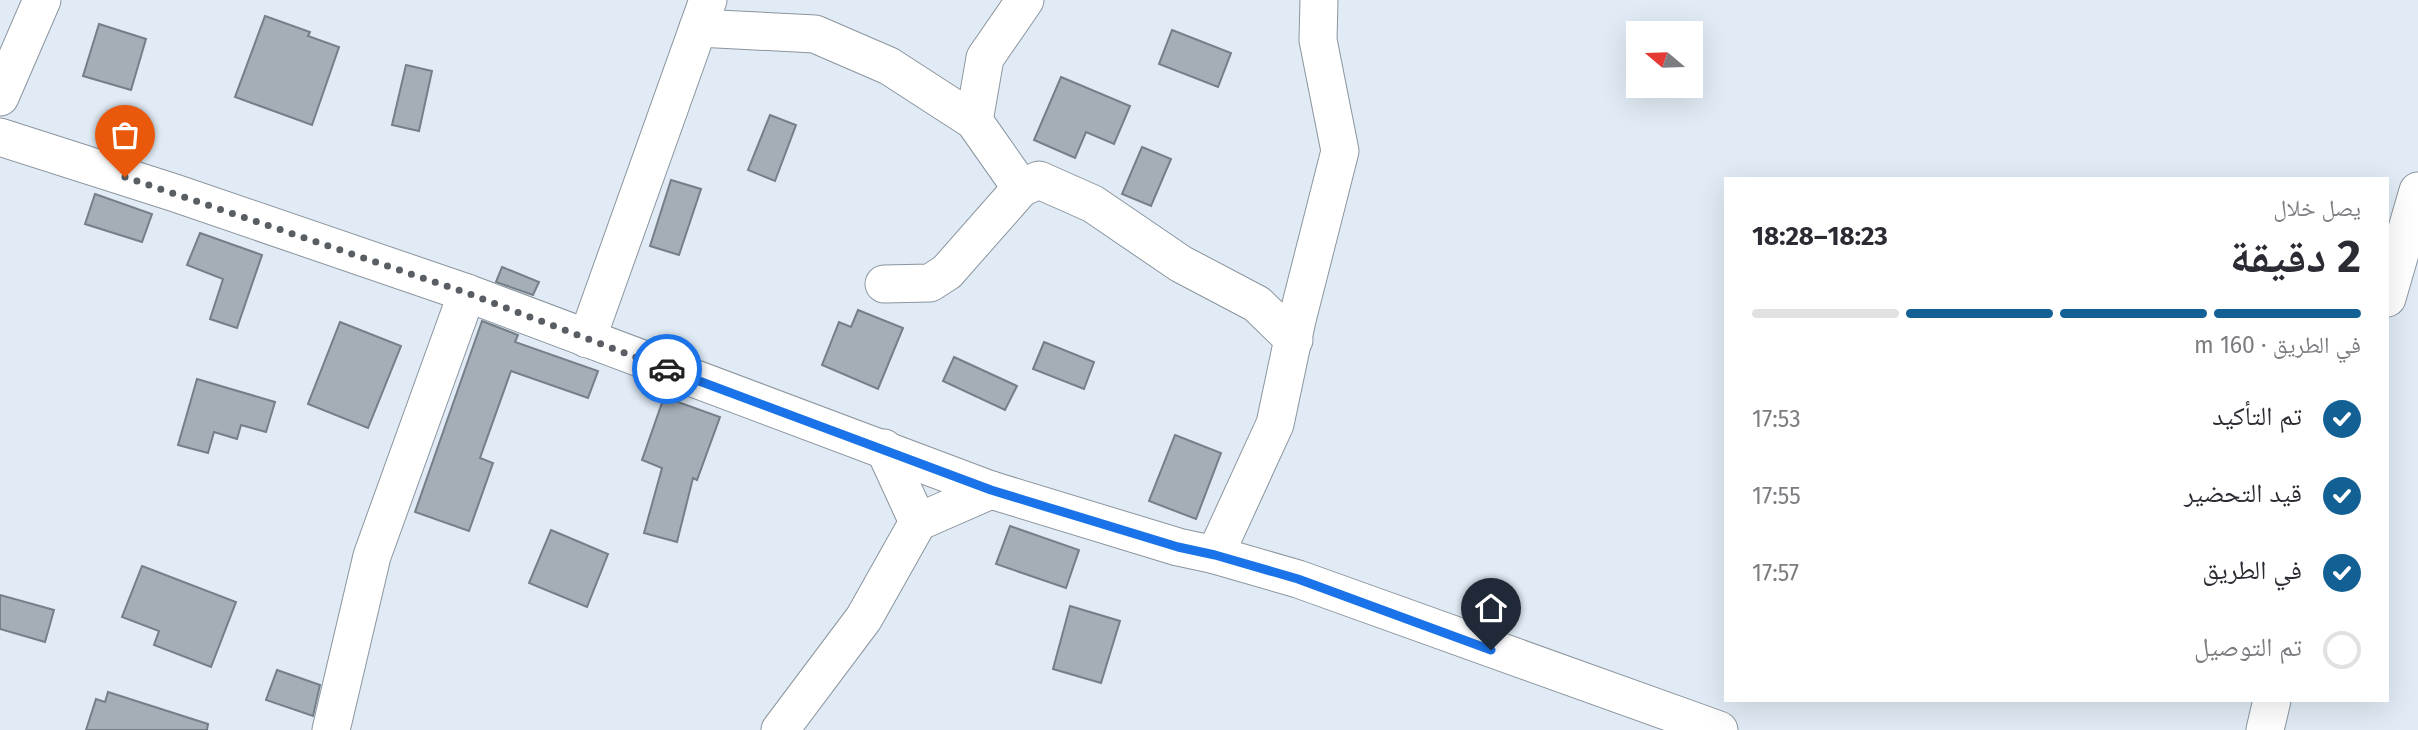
<!DOCTYPE html>
<html lang="ar">
<head>
<meta charset="utf-8">
<style>
  :root { --surface:#fff; --page:#f7f7f7; --text:#2b2b33; --muted:#7c7c81; --line:#e1e1e2; --accent:#136194 }
  body { margin:0; font-family:"Fira Sans","Noto Naskh Arabic",sans-serif; background:var(--page); color:var(--text); direction:rtl; height:100vh; display:flex; flex-direction:column; font-size:26px; white-space:nowrap }
  * { box-sizing:border-box; margin:0 }
  p { font-size:23px; color:var(--muted) }
  .icon { flex:none; width:38px; height:38px; fill:none; stroke:currentColor; stroke-width:2; stroke-linecap:round; stroke-linejoin:round }
  .map { position:relative; flex:1; overflow:hidden; direction:ltr }
  .side { position:absolute; left:1724px; top:177px; width:665px; height:525px; display:flex; flex-direction:column; background:var(--surface); border-radius:0px; box-shadow:0 7px 28px #0002; direction:rtl }
  .side>* { flex:none }
  .needle { width:46px; rotate:289deg }
  .tools { position:absolute; left:1626px; top:21px; display:grid; gap:14px }
  .tools a { display:grid; place-items:center; width:77px; height:77px; border-radius:0px; background:var(--surface); box-shadow:0 7px 28px #0002; font-size:35px }
  .pin { position:absolute; display:grid; place-items:center; width:60px; height:60px; color:#fff; margin:-72px -30px; border-radius:50% 50% 50% 0; rotate:-45deg; box-shadow:0 0 7px #0007 }
  .pin .icon { rotate:45deg }
  .courier { position:absolute; display:grid; place-items:center; width:70px; height:70px; margin:-35px; border:5px solid #1a73e8; border-radius:50%; background:#fff; color:#222; box-shadow:0 2px 9px #0007 }
  .head em { font-style:normal; font-weight:700 }
  .head div { display:flex; flex-direction:column-reverse }
  .head { display:flex; align-items:center; justify-content:space-between; height:119px; padding:0 28px }
  h1 { font-size:46px; font-weight:700; line-height:52px }
  .bar { display:grid; grid-template-columns:repeat(4,1fr); gap:10px 7px; align-content:center; height:84px; padding:0 28px }
  .bar i { height:9px; border-radius:5px; background:var(--line) }
  .bar .current { background:var(--accent) }
  .bar p { grid-column:span 4 }
  ol { padding:0 28px; list-style:none }
  li { display:flex; align-items:center; gap:21px; height:77px }
  li p { margin-inline-start:auto }
  li .icon { padding:7px; border-radius:50%; background:var(--accent); color:#fff; stroke-width:4 }
  li:last-child { color:var(--muted) }
  li i { width:38px; height:38px; border:4px solid var(--line); border-radius:50% }
  .map>svg:first-child { display:block }
  .building { fill:#a3aeb7; stroke:#757f88; stroke-width:2 }
  .lines { fill:none; stroke-linecap:round; stroke-linejoin:round }
  .minor-casing { stroke:#8b959e; stroke-width:39 }
  .minor { stroke:#fff; stroke-width:37 }
  .done { stroke:#585e63; stroke-width:7; stroke-dasharray:0 12.6 }
  .route { stroke:#1a73e8; stroke-width:9 }
</style>
</head>
<body>
<div class="map">
<svg width="2418" height="730" viewBox="0 0 2418 730">
  <rect width="100%" height="100%" fill="#e0ebf5"/>
  <g class="building">
    <polygon points="265,16 310,32 308,36 339,47 312,125 235,97"/>
    <polygon points="99,24 146,39 131,90 83,76"/>
    <polygon points="1172,30 1231,53 1218,87 1159,64"/>
    <polygon points="406,65 432,71 419,131 392,125"/>
    <polygon points="1061,77 1130,106 1114,144 1086,132 1075,158 1034,140"/>
    <polygon points="770,115 796,125 775,181 748,170"/>
    <polygon points="1142,147 1171,159 1151,206 1122,194"/>
    <polygon points="671,180 701,189 679,255 650,246"/>
    <polygon points="95,194 152,214 142,242 85,224"/>
    <polygon points="200,233 262,255 237,328 210,319 223,279 187,265"/>
    <polygon points="502,267 539,282 533,295 496,282"/>
    <polygon points="858,310 903,328 878,389 822,365 839,322 851,327"/>
    <polygon points="482,321 518,335 515,342 598,371 588,398 511,371 480,458 493,463 469,531 415,512"/>
    <polygon points="340,322 401,346 368,428 308,404"/>
    <polygon points="1044,342 1094,362 1084,389 1033,369"/>
    <polygon points="954,357 1017,386 1005,410 943,381"/>
    <polygon points="197,379 275,402 266,432 241,425 237,439 214,432 208,453 178,445"/>
    <polygon points="664,397 720,417 697,480 693,478 677,542 644,533 662,468 642,460"/>
    <polygon points="1175,435 1221,453 1196,519 1149,501"/>
    <polygon points="1010,526 1079,550 1066,588 996,564"/>
    <polygon points="551,530 608,554 587,607 529,583"/>
    <polygon points="142,566 236,602 211,667 154,645 159,631 122,617"/>
    <polygon points="0,595 54,610 45,642 0,629"/>
    <polygon points="1070,606 1120,621 1101,683 1053,669"/>
    <polygon points="277,670 320,685 313,716 266,700"/>
    <polygon points="108,692 208,724 207,730 86,730 96,699 105,702"/>
  </g>
  <g class="lines">
    <g class="minor-casing">
      <g id="minor">
        <polyline points="698,28 815,34 889,66 974,121 1021,188"/>
        <polyline points="0,97 42,0"/>
        <polyline points="974,121 985,58 1025,0"/>
        <polyline points="0,137 175,193 467,293 991,490 1178,547 1215,555 1298,579 1719,730"/>
        <polyline points="884,284 930,283 947,272 1021,188 1039,180 1093,204 1181,264 1257,304 1294,340"/>
        <polyline points="2387,298 2418,191"/>
        <polyline points="587,339 708,0"/>
        <polyline points="918,522 991,490"/>
        <polyline points="1215,555 1275,424 1297,320 1340,151 1318,40 1319,0"/>
        <polyline points="331,730 372,556 467,293"/>
        <polyline points="780,730 864,618 918,522 884,448"/>
        <polyline points="2265,730 2272,700"/>
      </g>
    </g>
    <use href="#minor" class="minor"/>
  </g>
  <g class="lines">
    <polyline class="done" points="125,177 467,293 667,369"/>
    <polyline class="route" points="667,369 991,490 1178,547 1215,555 1298,579 1491,650"/>
  </g>
</svg>
<div class="tools">
<a><svg class="needle" viewBox="-14 -14 28 28"><path d="M0-13l5 13h-10z" fill="#e53935"/><path d="M0 13l5-13h-10z" fill="#7c7c81"/></svg></a>
</div>
<div class="pin" style="left:125px;top:177px;background:#ea580c"><svg class="icon" aria-label="bag" viewBox="0 0 24 24"><path d="M5 8h14l-1 12H6zM9 8a3 3 0 0 1 6 0"/></svg></div>
<div class="pin" style="left:1491px;top:650px;background:#1f2937"><svg class="icon" aria-label="home" viewBox="0 0 24 24"><path d="M3 11l9-7 9 7M6 9v11h12V9"/></svg></div>
<div class="courier" style="left:667px;top:369px"><svg class="icon" aria-label="car" viewBox="0 0 24 24"><path d="M5 17H2v-5l4-1 3-4h7l3 4 3 1v5h-3M9 17h6M6 11h13"/><circle cx="7" cy="17" r="2"/><circle cx="17" cy="17" r="2"/></svg></div>
<section class="side">
<div class="head"><div><h1>2 دقيقة</h1><p>يصل خلال</p></div><em>18:23–18:28</em></div>
<div class="bar"><i class="current"></i><i class="current"></i><i class="current"></i><i></i><p>في الطريق · 160 m</p></div>
<ol>
<li><svg class="icon" aria-label="check" viewBox="0 0 24 24"><path d="M5 12l5 5 9-10"/></svg>تم التأكيد<p>17:53</p></li>
<li><svg class="icon" aria-label="check" viewBox="0 0 24 24"><path d="M5 12l5 5 9-10"/></svg>قيد التحضير<p>17:55</p></li>
<li><svg class="icon" aria-label="check" viewBox="0 0 24 24"><path d="M5 12l5 5 9-10"/></svg>في الطريق<p>17:57</p></li>
<li><i></i>تم التوصيل</li>
</ol>
</section>
</div>
</body>
</html>
